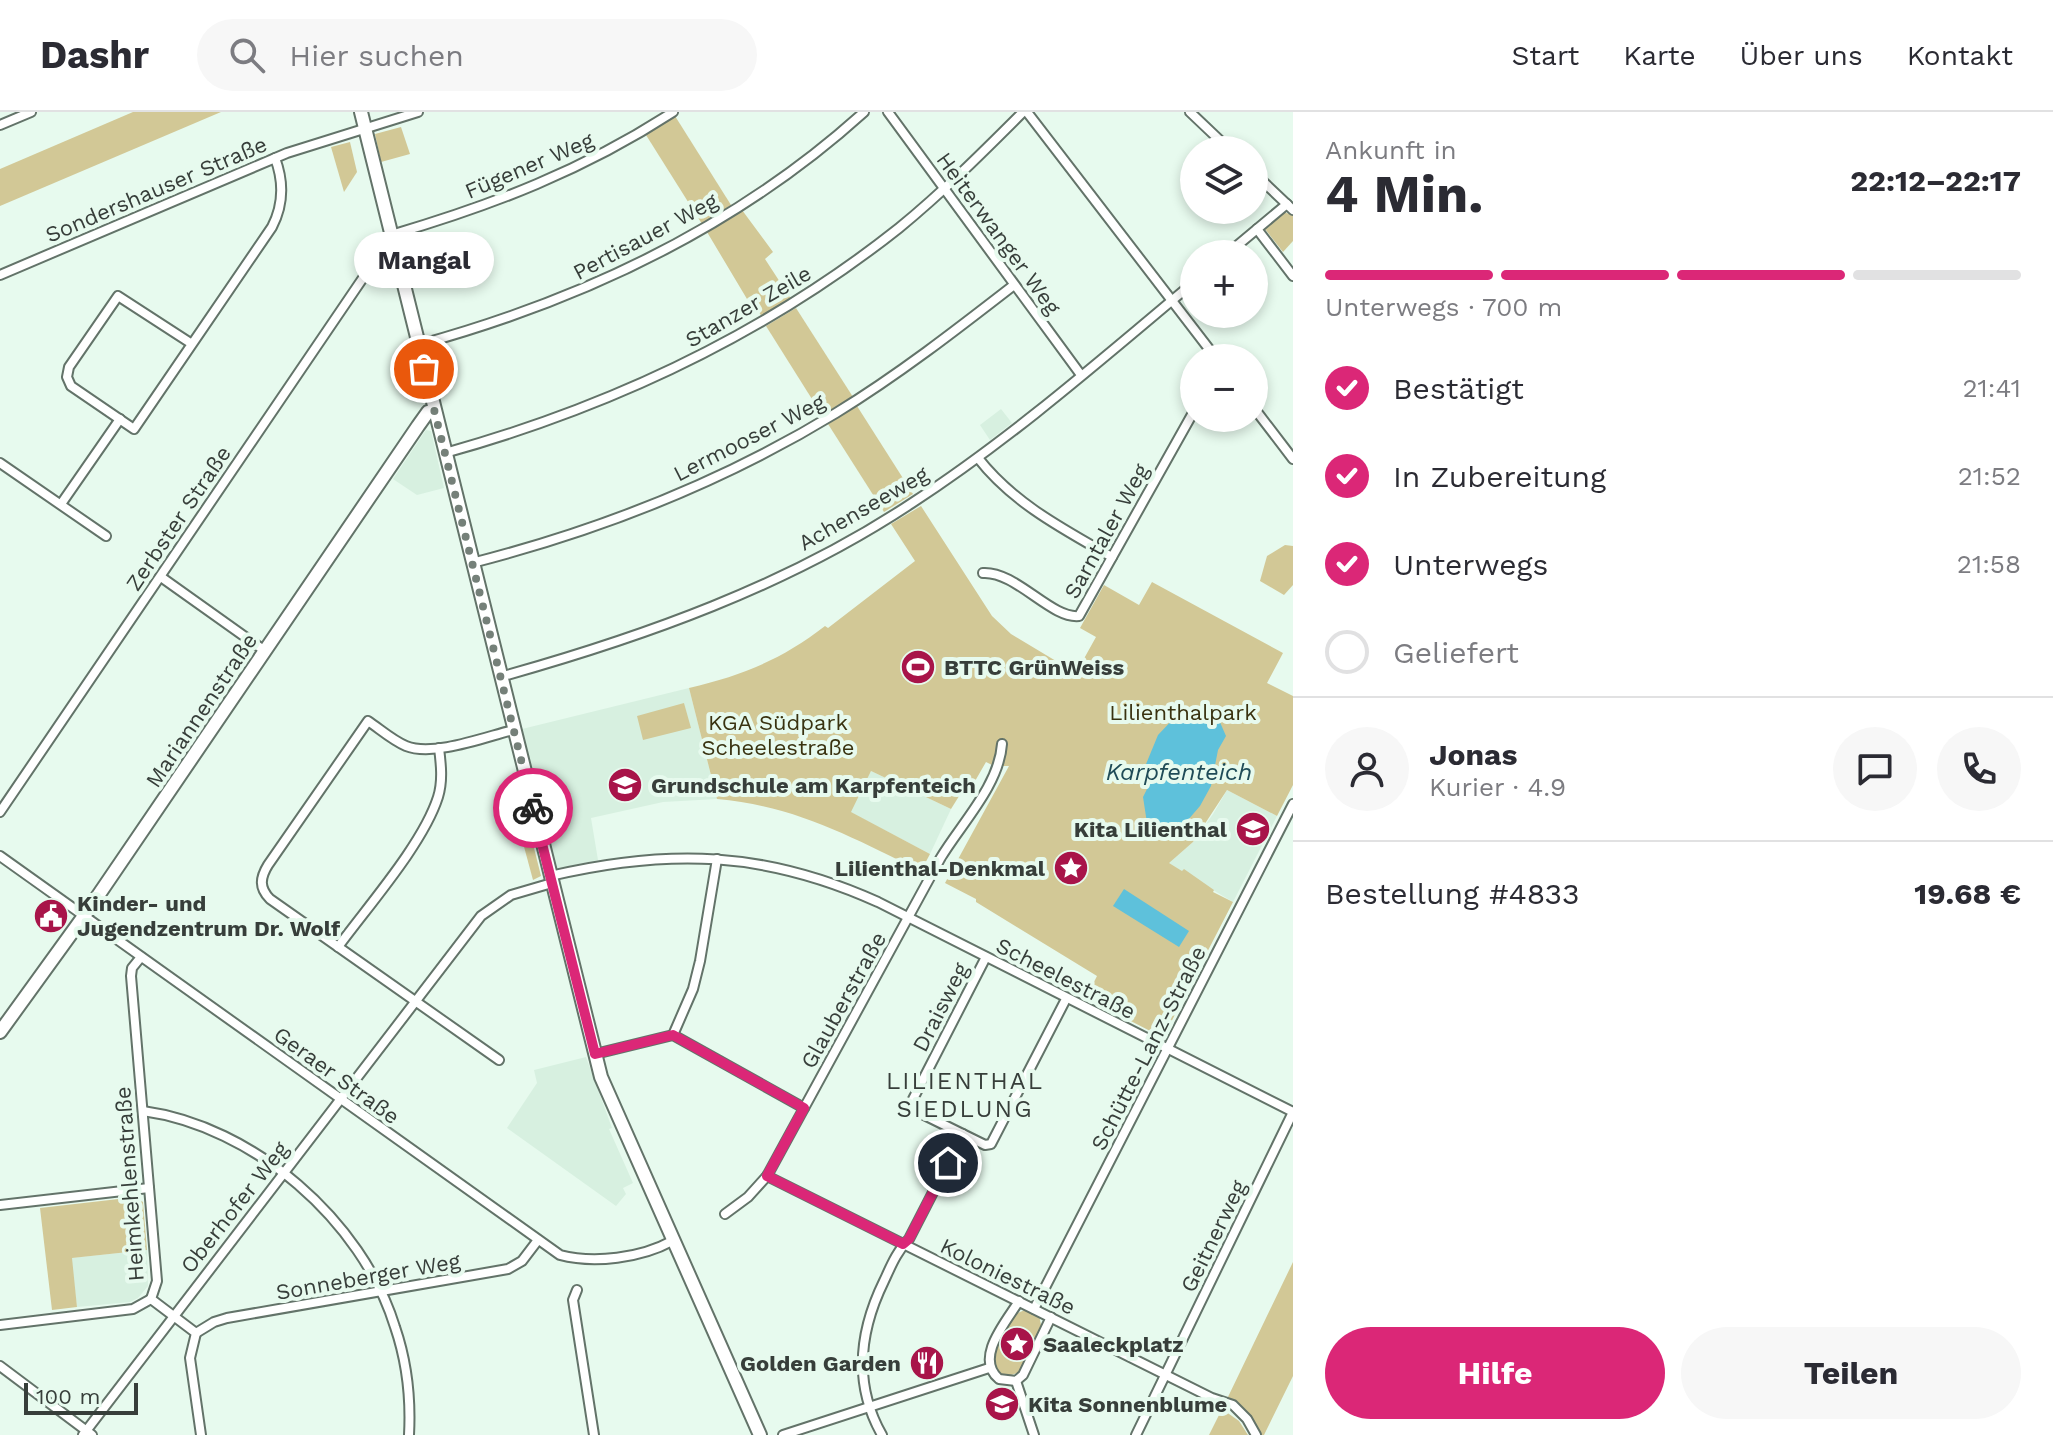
<!DOCTYPE html>
<html lang="de">
<head>
<meta charset="utf-8">
<style>
  :root { --surface:#fff; --page:#f7f7f7; --text:#2b2b33; --muted:#7c7c81; --line:#e1e1e2; --accent:#db2777 }
  body { margin:0; font-family:"Work Sans",sans-serif; background:var(--page); color:var(--text); height:100vh; display:flex; flex-direction:column; font-size:30px; white-space:nowrap }
  * { box-sizing:border-box; margin:0 }
  p { font-size:26px; color:var(--muted) }
  .icon { flex:none; width:44px; height:44px; fill:none; stroke:currentColor; stroke-width:2; stroke-linecap:round; stroke-linejoin:round }
  .map { position:relative; flex:1; overflow:hidden }
  .panel { display:flex; flex-direction:column; background:var(--surface); width:760px }
  .panel>* { flex:none }
  .controls { position:absolute; left:1180px; top:24px; display:grid; gap:16px }
  .controls a { display:grid; place-items:center; width:88px; height:88px; border-radius:50%; background:var(--surface); box-shadow:0 4px 12px #0003; font-size:40px }
  .scale { position:absolute; left:24px; bottom:20px; width:114px; box-sizing:border-box; padding-left:8px; border:4px solid #373e3a; border-top:0; font-size:22px; line-height:28px; white-space:nowrap; color:#373e3a; -webkit-text-stroke:6px #e7faee; paint-order:stroke }
  .pin { position:absolute; display:grid; place-items:center; width:68px; height:68px; color:#fff; margin:-34px; border:4px solid #fff; border-radius:50%; box-shadow:0 2px 8px #0007 }
  .courier { position:absolute; display:grid; place-items:center; width:80px; height:80px; margin:-40px; border:6px solid #db2777; border-radius:50%; background:#fff; color:#222; box-shadow:0 2px 10px #0007 }
  .bubble { position:absolute; height:56px; border-radius:28px; background:var(--surface); box-shadow:0 4px 12px #0003; font-size:26px; font-weight:700; line-height:56px; text-align:center }
  .head em { font-style:normal; font-weight:700 }
  .head div { display:flex; flex-direction:column-reverse }
  .head { display:flex; align-items:center; justify-content:space-between; height:136px; padding:0 32px }
  h1 { font-size:52px; font-weight:700; line-height:60px }
  .bar { display:grid; grid-template-columns:repeat(4,1fr); gap:12px 8px; align-content:center; height:96px; padding:0 32px }
  .bar i { height:10px; border-radius:6px; background:var(--line) }
  .bar .on { background:var(--accent) }
  .bar p { grid-column:span 4 }
  .line { display:flex; align-items:center; gap:20px; padding:0 32px; border-top:2px solid var(--line) }
  .line div { flex:1 }
  .round { display:grid; place-items:center; flex:none; width:84px; height:84px; border-radius:42px; background:var(--page) }
  ol { padding:0 32px; list-style:none }
  li { display:flex; align-items:center; gap:24px; height:88px }
  li p { margin-inline-start:auto }
  li .icon { padding:8px; border-radius:50%; background:var(--accent); color:#fff; stroke-width:4 }
  li:last-child { color:var(--muted) }
  li i { width:44px; height:44px; border:4px solid var(--line); border-radius:50% }
  .cta { display:flex; gap:16px; margin-top:auto; padding:16px 32px }
  .cta a { flex:1; height:92px; border-radius:48px; background:var(--accent); color:#fff; font-size:32px; font-weight:700; line-height:92px; text-align:center }
  .cta a+a { background:var(--page); color:var(--text) }
  header { display:flex; align-items:center; gap:48px; box-sizing:border-box; height:112px; padding:0 40px; background:var(--surface); border-bottom:2px solid var(--line) }
  header strong { font-size:38px }
  nav { display:flex; gap:44px; margin-inline-start:auto; font-size:28px }
  .search { width:560px; height:72px; background:var(--page); display:flex; align-items:center; gap:20px; box-sizing:border-box; padding:0 28px; border-radius:44px; color:var(--muted); font-size:30px }
  main { display:flex; flex:1; min-height:0 }
  .map>svg:first-child { display:block }
  .built { fill:#d7f0e0 }
  .green { fill:#d2c896 }
  .water { fill:#5ec1db }
  .lines { fill:none; stroke-linecap:round; stroke-linejoin:round }
  .street-casing { stroke:#637369; stroke-width:12 }
  .secondary-casing { stroke:#637369; stroke-width:16 }
  .street { stroke:#fff; stroke-width:8 }
  .secondary { stroke:#fff; stroke-width:12 }
  .done { stroke:#758079; stroke-width:8; stroke-dasharray:0 14.4 }
  .route { stroke:#db2777; stroke-width:10 }
  .labels { text-anchor:middle; stroke-width:8; stroke-linejoin:round; paint-order:stroke }
  .street-label { font-size:22px; fill:#373e3a; stroke:#e7faee }
  .poi-label { font-size:22px; font-weight:bold; fill:#373e3a; stroke:#e7faee; text-anchor:start }
  .park-label { font-size:22px; fill:#393210; stroke:#e7faee }
  .water-label { font-size:24px; font-style:italic; fill:#1f4b57; stroke:#e7faee }
  .neighbourhood-label { font-size:24px; letter-spacing:2px; fill:#373e3a; stroke:#e7faee }
</style>
</head>
<body>
<header>
<strong>Dashr</strong>
<div class="search"><svg class="icon" aria-label="search" viewBox="0 0 24 24"><circle cx="10" cy="10" r="6"/><path d="M15 15l6 6"/></svg>Hier suchen</div>
<nav><a>Start</a><a>Karte</a><a>Über uns</a><a>Kontakt</a></nav>
</header>
<main>
<div class="map">
<svg width="1293" height="1323" viewBox="0 0 1293 1323">
  <rect width="100%" height="100%" fill="#e7faee"/>
  <g class="built">
    <polygon points="1001,297 1012,311 990,328 980,313"/>
    <polygon points="426,318 431,319 444,376 417,383 393,367"/>
    <polygon points="689,576 717,687 663,690 591,706 598,748 557,757 522,617"/>
    <polygon points="871,659 951,697 930,742 850,700"/>
    <polygon points="1227,678 1277,704 1233,790 1168,751 1193,730 1213,702"/>
    <polygon points="586,945 612,1016 609,1017 633,1071 623,1076 626,1082 616,1094 507,1016 537,971 534,958"/>
    <polygon points="147,1138 148,1174 138,1186 130,1190 77,1195 71,1146"/>
  </g>
  <g class="green">
    <polygon points="133,0 221,0 0,94 0,57"/>
    <polygon points="675,4 731,93 702,112 646,23"/>
    <polygon points="401,15 410,42 381,50 375,22"/>
    <polygon points="350,30 357,60 344,80 331,35"/>
    <polygon points="742,98 773,140 765,147 791,187 762,205 750,186 747,187 707,120"/>
    <polygon points="1283,100 1293,103 1293,129 1283,140 1265,117"/>
    <polygon points="796,196 853,285 822,303 766,214"/>
    <polygon points="857,294 913,382 884,400 828,312"/>
    <path d="M921,394L992,504L1011,522L1076,561L1096,525L1080,516L1104,473L1139,493L1152,470L1283,541L1267,571L1293,584V673L1277,704L1227,678L1193,730L1169,751L1182,759L1184,757L1214,778L1213,780L1233,790L1166,920L1158,923L1086,886L1097,864L976,790V787L945,771L1009,654H994L986,650L967,683L961,681L951,697L871,659L851,700L930,742L921,759C851,725 796,694 717,687L689,576C743,563 781,548 825,514L828,516L915,449L891,412Z"/>
    <polygon points="1285,433 1293,434 1293,473 1284,483 1260,469 1267,444"/>
    <polygon points="684,591 691,616 643,628 637,604"/>
    <polygon points="532,728 541,764 533,768 523,731"/>
    <polygon points="136,1085 143,1090 147,1138 72,1146 77,1195 52,1198 40,1096"/>
    <path d="M1293,1150V1264L1264,1323H1260C1253,1307 1243,1295 1227,1287Z"/>
    <polygon points="1027,1197 1039,1203 1042,1218 1020,1260 1005,1265 993,1254 993,1244 1013,1203"/>
    <polygon points="1222,1297 1239,1309 1248,1323 1209,1323"/>
  </g>
  <g class="water">
    <polygon points="1204,596 1219,608 1226,624 1218,638 1211,674 1200,694 1175,723 1165,723 1164,718 1152,710 1147,711 1143,685 1148,675 1144,657 1158,623 1178,602"/>
    <polygon points="1124,777 1189,819 1179,835 1113,794"/>
  </g>
  <g class="lines">
    <g class="street-casing">
      <g id="street">
        <polyline points="888,0 1081,263"/>
        <polyline points="1027,0 1216,246"/>
        <polyline points="1190,0 1230,38"/>
        <polyline points="0,13 31,0"/>
        <polyline points="1254,61 1293,98"/>
        <polyline points="1257,117 1293,164"/>
        <path d="M391,123C493,93 584,58 673,0"/>
        <polyline points="1227,142 1287,92"/>
        <polyline points="0,163 287,41 418,0"/>
        <path d="M192,232L118,184L69,255L67,265L71,274L134,317L272,115C284,92 284,70 275,46"/>
        <path d="M418,233C582,188 737,115 864,0"/>
        <polyline points="1254,296 1293,347"/>
        <path d="M445,341C610,295 764,223 899,116C943,80 983,40 1023,0"/>
        <path d="M978,346C1013,391 1063,417 1112,445"/>
        <polyline points="0,351 106,424"/>
        <polyline points="61,392 120,307"/>
        <path d="M472,451C601,418 723,370 836,301C898,263 956,218 1014,173"/>
        <path d="M983,461C1016,459 1051,507 1079,504L1194,299"/>
        <polyline points="161,465 265,539"/>
        <path d="M500,565C643,525 787,474 912,391C1012,326 1103,246 1194,170"/>
        <polyline points="0,700 365,163 374,154 396,147"/>
        <path d="M0,744L560,1143C594,1152 641,1146 672,1129"/>
        <path d="M550,764C669,736 765,739 878,790L1293,1000"/>
        <path d="M338,835C368,794 423,732 438,685C443,669 441,652 439,636"/>
        <polyline points="141,845 132,856 131,864 157,1169 151,1187 196,1221 190,1246 201,1323"/>
        <polyline points="986,845 912,989 914,998 985,1033 991,1032 1066,887"/>
        <polyline points="673,923 693,877 700,849 717,747"/>
        <polyline points="595,942 673,923 804,996"/>
        <path d="M499,948L270,787C259,776 260,766 268,753L368,609C380,617 392,628 406,634C433,645 485,625 513,618"/>
        <path d="M143,999C253,1014 362,1108 395,1215C407,1250 411,1286 409,1323"/>
        <polyline points="767,1064 1212,1286 1233,1293 1247,1307 1256,1323"/>
        <polyline points="0,1093 149,1076"/>
        <path d="M725,1102L748,1085L767,1064L940,747C960,713 999,674 1002,632"/>
        <polyline points="577,1178 573,1188 594,1323"/>
        <path d="M1019,1189C1006,1210 974,1246 999,1267L1016,1269L1023,1263L1051,1205"/>
        <polyline points="1034,1197 1293,692"/>
        <polyline points="0,1213 133,1197 151,1187"/>
        <polyline points="196,1221 214,1210 227,1206 508,1157 522,1149 538,1128"/>
        <polyline points="0,1254 92,1323"/>
        <polyline points="1016,1269 1034,1323"/>
        <polyline points="83,1323 481,804 511,783 552,771"/>
        <polyline points="783,1323 989,1256"/>
        <path d="M882,1323C853,1272 859,1220 884,1169C891,1154 897,1139 909,1127L963,1022"/>
        <polyline points="1136,1323 1293,1000"/>
      </g>
    </g>
    <g class="secondary-casing">
      <g id="secondary">
        <polyline points="361,0 601,965 760,1323"/>
        <polyline points="0,920 89,797 418,314 428,300 434,299"/>
      </g>
    </g>
    <use href="#street" class="street"/>
    <use href="#secondary" class="secondary"/>
  </g>
  <g class="lines">
    <polyline class="done" points="424,257 533,696"/>
    <polyline class="route" points="533,696 595,942 673,923 804,996 767,1064 903,1132 909,1127 948,1051"/>
  </g>
  <defs>
    <g id="stadium-disc" transform="scale(1.8)"><circle r="9.5" fill="#a81449" stroke="#e7faee"/><path d="M0-5a6.5 5 0 1 0 0 10a6.5 5 0 1 0 0-10ZM-3.5-1.8h7v3.6h-7Z" fill="#fff"/></g>
    <g id="school-disc" transform="scale(1.8)"><circle r="9.5" fill="#a81449" stroke="#e7faee"/><path d="M0-5L7-2L0 1L-7-2ZM-4 1L0 2.5L4 1V4Q0 6-4 4Z" fill="#fff"/></g>
    <g id="sight-disc" transform="scale(1.8)"><circle r="9.5" fill="#a81449" stroke="#e7faee"/><path d="M0-6L1.8-2.2L6-1.7L2.9 1.2L3.7 5.4L0 3.3L-3.7 5.4L-2.9 1.2L-6-1.7L-1.8-2.2Z" fill="#fff"/></g>
    <g id="civic-disc" transform="scale(1.8)"><circle r="9.5" fill="#a81449" stroke="#e7faee"/><path d="M-.6-6.5H3V-4.5H.6V-3L4-1V1h2V6H-6V1h2V-1L-.6-3ZM-1.2 2.5V6h2.4V2.5Z" fill="#fff"/></g>
    <g id="restaurant-disc" transform="scale(1.8)"><circle r="9.5" fill="#a81449" stroke="#e7faee"/><path d="M-5-6h1v4h1v-4h1v4h1v-4h1v5L-1.5 .5V6h-2V.5L-5-1ZM5-6V6H3V1.5H1.5Q1.5-4 5-6Z" fill="#fff"/></g>
  </defs>
  <g fill-rule="evenodd">
    <use href="#stadium-disc" x="918" y="555"/>
    <use href="#school-disc" x="625" y="673"/>
    <use href="#school-disc" x="1253" y="717"/>
    <use href="#sight-disc" x="1071" y="756"/>
    <use href="#civic-disc" x="51" y="804"/>
    <use href="#sight-disc" x="1017" y="1232"/>
    <use href="#restaurant-disc" x="927" y="1251"/>
    <use href="#school-disc" x="1002" y="1292"/>
  </g>
  <g class="labels">
    <g class="street-label">
      <text transform="translate(529 53) rotate(-23)" y="8">Fügener Weg</text>
      <text transform="translate(156 77) rotate(-23)" y="8">Sondershauser Straße</text>
      <text transform="translate(999 121) rotate(54)" y="8">Heiterwanger Weg</text>
      <text transform="translate(645 124) rotate(-28)" y="8">Pertisauer Weg</text>
      <text transform="translate(748 194) rotate(-30)" y="8">Stanzer Zeile</text>
      <text transform="translate(749 325) rotate(-27)" y="8">Lermooser Weg</text>
      <text transform="translate(863 396) rotate(-30)" y="8">Achenseeweg</text>
      <text transform="translate(178 406) rotate(-56)" y="8">Zerbster Straße</text>
      <text transform="translate(1106 419) rotate(-61)" y="8">Sarntaler Weg</text>
      <text transform="translate(201 598) rotate(-56)" y="8">Mariannenstraße</text>
      <text transform="translate(1066 866) rotate(27)" y="8">Scheelestraße</text>
      <text transform="translate(843 888) rotate(-61)" y="8">Glauberstraße</text>
      <text transform="translate(940 895) rotate(-63)" y="8">Draisweg</text>
      <text transform="translate(1148 936) rotate(-63)" y="8">Schütte-Lanz-Straße</text>
      <text transform="translate(337 963) rotate(36)" y="8">Geraer Straße</text>
      <text transform="translate(129 1072) rotate(-94)" y="8">Heimkehlenstraße</text>
      <text transform="translate(234 1095) rotate(-52)" y="8">Oberhofer Weg</text>
      <text transform="translate(1213 1124) rotate(-64)" y="8">Geitnerweg</text>
      <text transform="translate(368 1164) rotate(-10)" y="8">Sonneberger Weg</text>
      <text transform="translate(1008 1164) rotate(26)" y="8">Koloniestraße</text>
    </g>
    <g class="poi-label">
      <text x="944" y="563">BTTC GrünWeiss</text>
      <text x="651" y="681">Grundschule am Karpfenteich</text>
      <text x="1227" y="725" text-anchor="end">Kita Lilienthal</text>
      <text x="1045" y="764" text-anchor="end">Lilienthal-Denkmal</text>
      <text x="77" y="799">Kinder- und<tspan x="77" dy="25">Jugendzentrum Dr. Wolf</tspan></text>
      <text x="1043" y="1240">Saaleckplatz</text>
      <text x="901" y="1259" text-anchor="end">Golden Garden</text>
      <text x="1028" y="1300">Kita Sonnenblume</text>
    </g>
    <g class="park-label">
      <text x="1183" y="608">Lilienthalpark</text>
      <text x="778" y="618">KGA Südpark<tspan x="778" dy="25">Scheelestraße</tspan></text>
    </g>
    <g class="water-label">
      <text x="1179" y="668">Karpfenteich</text>
    </g>
    <g class="neighbourhood-label">
      <text x="965" y="977">LILIENTHAL<tspan x="965" dy="28">SIEDLUNG</tspan></text>
    </g>
  </g>
</svg>
<div class="controls">
<a><svg class="icon" aria-label="layers" viewBox="0 0 24 24"><path d="M12 4l9 5-9 5-9-5zM3 14l9 5 9-5"/></svg></a>
<a>+</a>
<a>−</a>
</div>
<div class="scale">100 m</div>
<div class="pin" style="left:424px;top:257px;background:#ea580c"><svg class="icon" aria-label="bag" viewBox="0 0 24 24"><path d="M5 8h14l-1 12H6zM9 8a3 3 0 0 1 6 0"/></svg></div>
<div class="pin" style="left:948px;top:1051px;background:#1f2937"><svg class="icon" aria-label="home" viewBox="0 0 24 24"><path d="M3 11l9-7 9 7M6 9v11h12V9"/></svg></div>
<div class="courier" style="left:533px;top:696px"><svg class="icon" aria-label="bike" viewBox="0 0 24 24"><circle cx="6" cy="16" r="4"/><circle cx="18" cy="16" r="4"/><path d="M6 16l4-8h5l3 8M10 8l3 8H6M13 5h3"/></svg></div>
<div class="bubble" style="left:354px;top:120px;width:140px">Mangal</div>
</div>
<section class="panel">
<div class="head"><div><h1>4 Min.</h1><p>Ankunft in</p></div><em>22:12–22:17</em></div>
<div class="bar"><i class="on"></i><i class="on"></i><i class="on"></i><i></i><p>Unterwegs · 700 m</p></div>
<ol>
<li><svg class="icon" aria-label="check" viewBox="0 0 24 24"><path d="M5 12l5 5 9-10"/></svg>Bestätigt<p>21:41</p></li>
<li><svg class="icon" aria-label="check" viewBox="0 0 24 24"><path d="M5 12l5 5 9-10"/></svg>In Zubereitung<p>21:52</p></li>
<li><svg class="icon" aria-label="check" viewBox="0 0 24 24"><path d="M5 12l5 5 9-10"/></svg>Unterwegs<p>21:58</p></li>
<li><i></i>Geliefert</li>
</ol>
<div class="line" style="height:144px"><a class="round"><svg class="icon" aria-label="person" viewBox="0 0 24 24"><circle cx="12" cy="8" r="4"/><path d="M4 21q1-7 8-7t8 7"/></svg></a><div><b>Jonas</b><p>Kurier · 4.9</p></div><a class="round"><svg class="icon" aria-label="chat" viewBox="0 0 24 24"><path d="M4 5h16v11H9l-5 4z"/></svg></a><a class="round"><svg class="icon" aria-label="phone" viewBox="0 0 24 24"><path d="M5 4h4l2 5-3 2q2 4 5 5l2-3 5 2v4C11 20 4 13 5 4z"/></svg></a></div>
<div class="line" style="height:104px"><div>Bestellung #4833</div><b>19.68 €</b></div>
<div class="cta"><a>Hilfe</a><a>Teilen</a></div>
</section>
</main>
</body>
</html>
